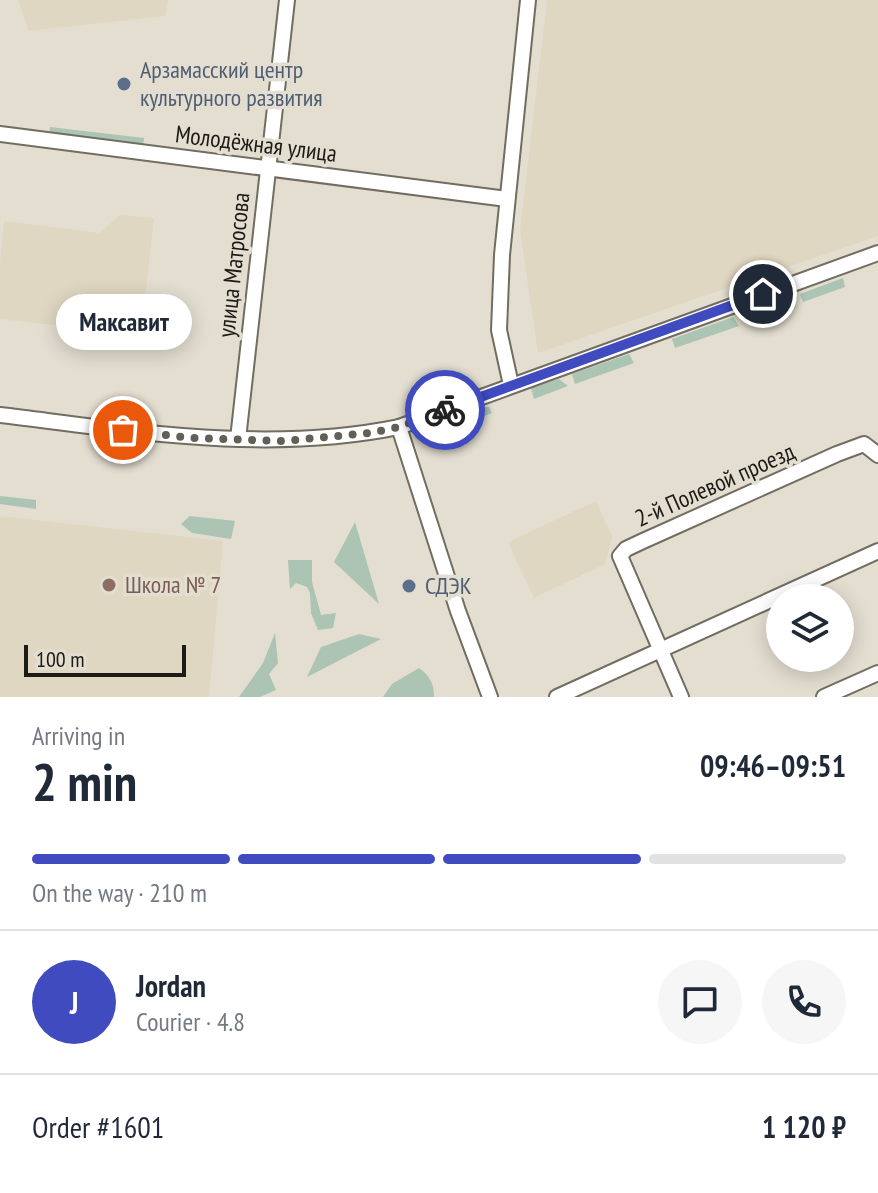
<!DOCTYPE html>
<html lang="en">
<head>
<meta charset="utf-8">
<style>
  :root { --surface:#fff; --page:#f6f6f7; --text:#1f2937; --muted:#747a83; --line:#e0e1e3; --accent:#3f4bbf }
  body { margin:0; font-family:"PT Sans Narrow",sans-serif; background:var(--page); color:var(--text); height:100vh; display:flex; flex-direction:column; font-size:30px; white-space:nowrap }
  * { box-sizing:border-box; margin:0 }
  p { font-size:26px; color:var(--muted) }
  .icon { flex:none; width:44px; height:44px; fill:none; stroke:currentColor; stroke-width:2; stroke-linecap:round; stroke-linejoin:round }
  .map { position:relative; height:697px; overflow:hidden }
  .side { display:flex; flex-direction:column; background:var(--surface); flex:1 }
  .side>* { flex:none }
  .controls { position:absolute; left:766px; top:584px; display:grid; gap:16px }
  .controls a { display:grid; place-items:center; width:88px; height:88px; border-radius:50%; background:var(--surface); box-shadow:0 4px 20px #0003; font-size:40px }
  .scale { position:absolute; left:24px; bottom:20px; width:162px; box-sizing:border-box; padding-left:8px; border:4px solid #1d1b16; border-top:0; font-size:22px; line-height:28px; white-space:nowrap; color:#1d1b16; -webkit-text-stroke:6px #e3ded0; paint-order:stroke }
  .pin { position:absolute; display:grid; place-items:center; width:68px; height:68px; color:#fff; margin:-34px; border:4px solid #fff; border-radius:50%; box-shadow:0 2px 8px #0007 }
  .courier { position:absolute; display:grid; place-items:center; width:80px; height:80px; margin:-40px; border:6px solid #3f4bbf; border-radius:50%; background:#fff; color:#222; box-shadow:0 2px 10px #0007 }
  .bubble { position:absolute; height:56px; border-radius:28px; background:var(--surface); box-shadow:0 4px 20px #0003; font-size:26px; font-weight:800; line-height:56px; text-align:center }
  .headline em { font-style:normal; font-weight:800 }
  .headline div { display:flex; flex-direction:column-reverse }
  .headline { display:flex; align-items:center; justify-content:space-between; height:136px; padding:0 32px }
  h1 { font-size:52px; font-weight:800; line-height:60px }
  .bar { display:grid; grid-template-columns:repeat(4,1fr); gap:12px 8px; align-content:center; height:96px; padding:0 32px }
  .bar i { height:10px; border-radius:6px; background:var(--line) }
  .bar .selected { background:var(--accent) }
  .bar p { grid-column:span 4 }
  .line { display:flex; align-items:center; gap:20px; padding:0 32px; border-top:2px solid var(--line) }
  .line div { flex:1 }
  .round { display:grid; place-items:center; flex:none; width:84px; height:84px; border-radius:42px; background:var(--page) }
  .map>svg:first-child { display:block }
  .built { fill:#dfd7c1 }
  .green { fill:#abc4b4 }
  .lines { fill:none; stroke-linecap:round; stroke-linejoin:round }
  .minor-casing { stroke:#726d61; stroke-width:18 }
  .minor { stroke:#fff; stroke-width:14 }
  .done { stroke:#625f57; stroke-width:8; stroke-dasharray:0 14.4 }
  .route { stroke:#3f4bbf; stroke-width:10 }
  .service-dot { fill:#5c6f8a; stroke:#e3ded0; stroke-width:3 }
  .education-dot { fill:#8d6e63; stroke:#e3ded0; stroke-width:3 }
  .labels { text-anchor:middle; stroke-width:7; stroke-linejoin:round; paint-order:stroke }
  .service-label { font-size:24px; fill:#4e5e75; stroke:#e3ded0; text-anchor:start }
  .street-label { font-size:24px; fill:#1d1b16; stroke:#e3ded0 }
  .education-label { font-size:24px; fill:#785e54; stroke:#e3ded0; text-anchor:start }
</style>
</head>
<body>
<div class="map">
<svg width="878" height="697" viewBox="0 0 878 697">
  <rect width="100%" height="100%" fill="#e3ded0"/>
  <g class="built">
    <polygon points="18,0 168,0 165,16 29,31"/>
    <polygon points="547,0 878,0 878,236 538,353 520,230"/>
    <polygon points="120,215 154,218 141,335 0,319 0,263 4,221 100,233"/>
    <polygon points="596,501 612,537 605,564 534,598 508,542"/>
    <polygon points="0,516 223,541 209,697 0,697"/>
  </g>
  <g class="green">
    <polygon points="50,127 144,138 143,147 49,135"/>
    <polygon points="843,278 845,287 803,302 800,294"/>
    <polygon points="787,298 796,307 747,324 747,312"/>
    <polygon points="733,317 739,326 675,348 672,339"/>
    <polygon points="629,354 634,363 575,384 572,374"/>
    <polygon points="559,379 568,386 534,399 531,388"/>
    <polygon points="486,407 489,407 492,413 419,441 418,431"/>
    <polygon points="0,496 36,500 36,509 0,504"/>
    <polygon points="190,516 235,521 231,539 192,533 181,524"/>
    <polygon points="355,522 379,604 334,562"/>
    <polygon points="288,560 312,560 312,582 321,615 336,613 333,628 318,630 311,613 310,593 307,587 296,583 290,589"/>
    <polygon points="275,633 278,663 269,674 276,690 260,697 239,697 263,663"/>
    <polygon points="359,634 381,639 307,677 321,647"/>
    <path d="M419,668C430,676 434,684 434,697H383L392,684Z"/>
  </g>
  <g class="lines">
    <g class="minor-casing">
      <g id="minor">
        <polyline points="0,134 507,199"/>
        <polyline points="511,385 499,330 502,255 528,0"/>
        <path d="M0,415C133,431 266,454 399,427L878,253"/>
        <polyline points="399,427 458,611 490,697"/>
        <polyline points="238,439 287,0"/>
        <polyline points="557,697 878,551"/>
        <polyline points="681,697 620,556 626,549 643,541 837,454 864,444 878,455"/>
        <polyline points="824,697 878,673"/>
      </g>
    </g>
    <use href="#minor" class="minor"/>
  </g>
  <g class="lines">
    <polyline class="done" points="123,430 191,438 284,441 370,433 399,427 445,410"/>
    <polyline class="route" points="445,410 763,294"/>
  </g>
  <g class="service-dot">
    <circle cx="124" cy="84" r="8"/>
    <circle cx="409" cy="586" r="8"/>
  </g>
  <circle class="education-dot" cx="109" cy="585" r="8"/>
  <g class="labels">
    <g class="service-label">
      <text x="140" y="78">Арзамасский центр<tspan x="140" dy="28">культурного развития</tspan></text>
      <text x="425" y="594">СДЭК</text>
    </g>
    <g class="street-label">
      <text transform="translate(256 144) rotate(7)" y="8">Молодёжная улица</text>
      <text transform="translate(234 265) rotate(-84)" y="8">улица Матросова</text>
      <text transform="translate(715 485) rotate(-24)" y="8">2-й Полевой проезд</text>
    </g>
    <g class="education-label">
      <text x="125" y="593">Школа № 7</text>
    </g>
  </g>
</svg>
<div class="controls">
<a><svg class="icon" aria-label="layers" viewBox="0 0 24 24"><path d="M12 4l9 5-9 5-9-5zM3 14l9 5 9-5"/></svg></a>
</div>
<div class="scale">100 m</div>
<div class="pin" style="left:123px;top:430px;background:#ea580c"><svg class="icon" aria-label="bag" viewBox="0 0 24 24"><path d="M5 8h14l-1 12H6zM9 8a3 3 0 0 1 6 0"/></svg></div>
<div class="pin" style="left:763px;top:294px;background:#1f2937"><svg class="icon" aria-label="home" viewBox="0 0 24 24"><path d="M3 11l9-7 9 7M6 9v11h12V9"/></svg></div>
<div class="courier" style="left:445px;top:410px"><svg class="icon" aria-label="bike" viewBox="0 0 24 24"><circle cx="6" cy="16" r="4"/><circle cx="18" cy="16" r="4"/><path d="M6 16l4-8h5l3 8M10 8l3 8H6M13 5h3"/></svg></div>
<div class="bubble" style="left:56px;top:294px;width:136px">Максавит</div>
</div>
<section class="side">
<div class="headline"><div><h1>2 min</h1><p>Arriving in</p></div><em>09:46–09:51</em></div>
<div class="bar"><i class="selected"></i><i class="selected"></i><i class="selected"></i><i></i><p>On the way · 210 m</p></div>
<div class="line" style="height:144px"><b class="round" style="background:var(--accent);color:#fff">J</b><div><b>Jordan</b><p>Courier · 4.8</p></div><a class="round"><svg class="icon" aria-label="chat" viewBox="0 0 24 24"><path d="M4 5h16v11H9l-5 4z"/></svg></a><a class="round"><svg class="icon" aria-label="phone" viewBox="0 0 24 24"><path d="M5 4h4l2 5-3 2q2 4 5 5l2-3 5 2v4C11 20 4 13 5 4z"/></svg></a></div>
<div class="line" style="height:104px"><div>Order #1601</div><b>1 120 ₽</b></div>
</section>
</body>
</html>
